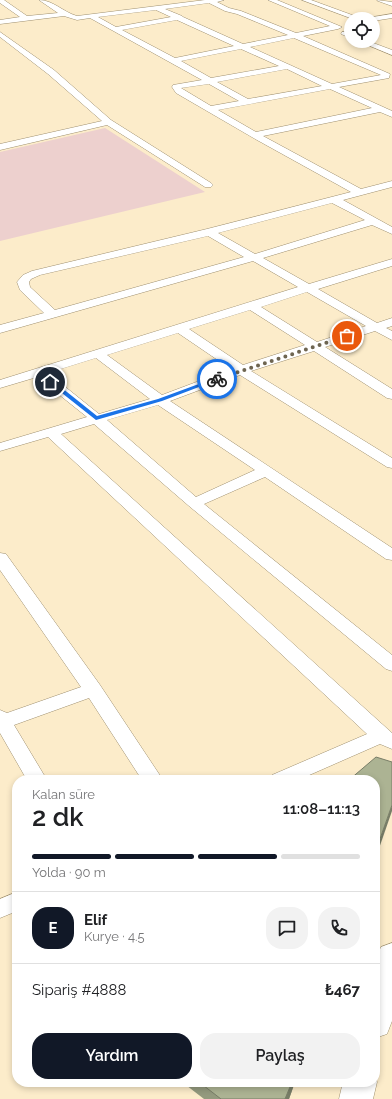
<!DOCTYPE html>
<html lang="tr">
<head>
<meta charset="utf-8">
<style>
  :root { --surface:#fff; --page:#f2f2f2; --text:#202124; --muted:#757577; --line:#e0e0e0; --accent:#111827 }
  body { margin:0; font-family:Raleway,sans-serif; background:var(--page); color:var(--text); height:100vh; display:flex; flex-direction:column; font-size:15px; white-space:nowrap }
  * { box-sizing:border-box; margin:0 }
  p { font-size:13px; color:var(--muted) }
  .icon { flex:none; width:22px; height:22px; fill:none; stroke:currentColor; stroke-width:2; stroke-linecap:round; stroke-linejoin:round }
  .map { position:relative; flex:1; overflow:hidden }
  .details { position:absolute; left:12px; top:775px; width:368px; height:312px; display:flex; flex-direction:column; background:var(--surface); border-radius:16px; box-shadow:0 2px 6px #0003 }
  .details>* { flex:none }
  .controls { position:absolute; left:344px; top:12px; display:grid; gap:8px }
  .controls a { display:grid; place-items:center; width:36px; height:36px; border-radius:50%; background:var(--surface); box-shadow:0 2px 6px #0003; font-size:20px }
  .pin { position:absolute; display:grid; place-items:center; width:34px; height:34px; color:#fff; margin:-17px; border:2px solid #fff; border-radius:50%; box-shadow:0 1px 4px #0007 }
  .courier { position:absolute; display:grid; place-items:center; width:40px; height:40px; margin:-20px; border:3px solid #1a73e8; border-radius:50%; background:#fff; color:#222; box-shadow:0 1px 5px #0007 }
  .head em { font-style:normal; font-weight:600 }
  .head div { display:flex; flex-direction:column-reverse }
  .head { display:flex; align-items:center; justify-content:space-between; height:68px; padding:0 20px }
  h1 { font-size:26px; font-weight:600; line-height:30px }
  .bar { display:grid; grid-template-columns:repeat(4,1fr); gap:6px 4px; align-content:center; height:48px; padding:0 20px }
  .bar i { height:5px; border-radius:3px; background:var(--line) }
  .bar .on { background:var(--accent) }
  .bar p { grid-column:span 4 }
  .line { display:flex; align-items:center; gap:10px; padding:0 20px; border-top:1px solid var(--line) }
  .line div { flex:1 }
  .round { display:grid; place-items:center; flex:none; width:42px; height:42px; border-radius:16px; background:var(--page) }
  .button { display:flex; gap:8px; margin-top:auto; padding:8px 20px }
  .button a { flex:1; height:46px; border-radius:16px; background:var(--accent); color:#fff; font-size:16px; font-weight:600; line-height:46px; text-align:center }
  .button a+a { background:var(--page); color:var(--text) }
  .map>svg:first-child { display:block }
  .green { fill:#edd0ce }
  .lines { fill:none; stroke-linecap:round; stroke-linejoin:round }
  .street-casing { stroke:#9f9070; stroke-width:1 }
  .secondary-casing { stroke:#9f9070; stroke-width:1 }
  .street { fill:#fff; fill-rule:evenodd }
  .secondary { fill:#fff; fill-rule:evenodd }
  .wall { fill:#949a7e }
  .shaded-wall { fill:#787d67 }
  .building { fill:#acb393; stroke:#787d67 }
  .route { fill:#1a73e8 }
  .done { stroke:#6e6551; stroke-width:4; stroke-dasharray:0 7.2 }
</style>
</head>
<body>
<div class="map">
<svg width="392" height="1099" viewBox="0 0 392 1099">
  <rect width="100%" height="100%" fill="#fcecca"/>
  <polygon class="green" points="105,128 205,192 0,241 0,152"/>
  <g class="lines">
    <g class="street-casing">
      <g id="street">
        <path d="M0,0H4L27,16L58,13L39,0C53,0 63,12 77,16L205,0H224L217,2L229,8L241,11L296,33L330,26L268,0H277L342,27L338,29L303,36L390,74L389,78L339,87L392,111V117L380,112L263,136L361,189L392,181V187L343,200L392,227V234L372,225L263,258L309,284L392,259V266L318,289L377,323L392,318V326L386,328L392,331V340L375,331L325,347L392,389V399L387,398L314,351L251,371L392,458V468L387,467L240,375L170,401L392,548V560L386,559L265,477L204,504L392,655V671L386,669L189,506L94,424L61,434L392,733V749L380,744L298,780H269L272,775L367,734L48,437L0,451V443L87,417L37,377L0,388V380L298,287L253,261L0,333V325L44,313L20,290L17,282L23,275L32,271L207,229L351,192L257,140L176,93L172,87L173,85L202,80L90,18L77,20L64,16L0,24V20L20,17L0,3ZM209,3L225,11L237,14L288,35L243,44L183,17L182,16L165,9ZM156,10L171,17L116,27L98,17ZM177,20L234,46L175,58L122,30ZM294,38L374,72L381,75L332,84L250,47ZM241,49L279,66L211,78L181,61ZM287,69L322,86L248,99L217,82ZM209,84L239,101L211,106L181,88ZM330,89L372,108L256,132L218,110ZM332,203L365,220L255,254L218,233ZM208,236L244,257L55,310L30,287L29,282L31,279L40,275ZM307,292L366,326L317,342L261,307ZM250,310L305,345L243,365L189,329ZM178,333L231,369L162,395L107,355ZM96,358L150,399L99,414L48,373ZM158,405L255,470L196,497L107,420Z"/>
        <polygon points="302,0 311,0 363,19 353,19"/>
        <polygon points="377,0 392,2 392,6 378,1"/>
        <polygon points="392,14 392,18 373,21 373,19 370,19 373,17"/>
        <polygon points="351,31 351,38 341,34 342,32"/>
        <polygon points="0,32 54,70 111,120 211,183 213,185 211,187 205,187 107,125 0,150 0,144 102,121 48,74 0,37"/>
        <polygon points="358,41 368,41 392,50 392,55"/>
        <polygon points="0,553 6,554 100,685 163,780 142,780 89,698 14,725 47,780 27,780 0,733 0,710 7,713 81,687 0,570"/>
        <polygon points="17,892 17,911 0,918 0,899"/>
      </g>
    </g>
    <g class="secondary-casing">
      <g id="secondary">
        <polygon points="392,943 392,1021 387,1034 375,1038 375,961 381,947"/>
        <polygon points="375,1077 377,1082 373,1099 339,1099 343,1082 375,1082"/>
      </g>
    </g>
    <use href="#street" class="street"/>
    <use href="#secondary" class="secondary"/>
  </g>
  <polygon class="wall" points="182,1082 295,1082 289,1099 204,1099"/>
  <g class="shaded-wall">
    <polygon points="392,805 392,811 375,860 375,853"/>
    <polygon points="292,1082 295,1082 289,1099 285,1099"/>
  </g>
  <g class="building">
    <polygon points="376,757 392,762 392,805 375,853 375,780 349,780"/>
    <polygon points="199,1082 292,1082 285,1099 221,1099"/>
  </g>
  <polygon class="route" points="215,378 220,379 162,401 96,420 48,382 52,380 97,416 158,399"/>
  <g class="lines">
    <polyline class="done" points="217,379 347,336"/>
  </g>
</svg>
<div class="controls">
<a><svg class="icon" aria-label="locate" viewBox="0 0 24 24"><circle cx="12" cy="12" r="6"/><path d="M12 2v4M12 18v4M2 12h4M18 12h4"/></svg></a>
</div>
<div class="pin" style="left:347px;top:336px;background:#ea580c"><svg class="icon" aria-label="bag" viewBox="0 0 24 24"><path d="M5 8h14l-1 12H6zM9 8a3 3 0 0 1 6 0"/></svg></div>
<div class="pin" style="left:50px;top:382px;background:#1f2937"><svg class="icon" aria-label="home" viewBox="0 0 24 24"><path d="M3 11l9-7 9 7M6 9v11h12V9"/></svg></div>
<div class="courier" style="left:217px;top:379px"><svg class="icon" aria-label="bike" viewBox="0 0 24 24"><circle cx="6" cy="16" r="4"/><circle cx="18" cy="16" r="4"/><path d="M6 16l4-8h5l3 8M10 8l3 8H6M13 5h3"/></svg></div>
<section class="details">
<div class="head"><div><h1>2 dk</h1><p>Kalan süre</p></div><em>11:08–11:13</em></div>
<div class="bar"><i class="on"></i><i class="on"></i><i class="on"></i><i></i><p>Yolda · 90 m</p></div>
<div class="line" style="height:72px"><b class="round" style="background:var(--accent);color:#fff">E</b><div><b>Elif</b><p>Kurye · 4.5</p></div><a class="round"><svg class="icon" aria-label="chat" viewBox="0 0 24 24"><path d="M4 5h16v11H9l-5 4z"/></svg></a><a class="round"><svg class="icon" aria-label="phone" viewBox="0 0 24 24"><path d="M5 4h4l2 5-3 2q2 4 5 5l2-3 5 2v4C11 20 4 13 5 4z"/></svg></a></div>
<div class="line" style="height:52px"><div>Sipariş #4888</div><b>₺467</b></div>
<div class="button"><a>Yardım</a><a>Paylaş</a></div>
</section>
</div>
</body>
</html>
